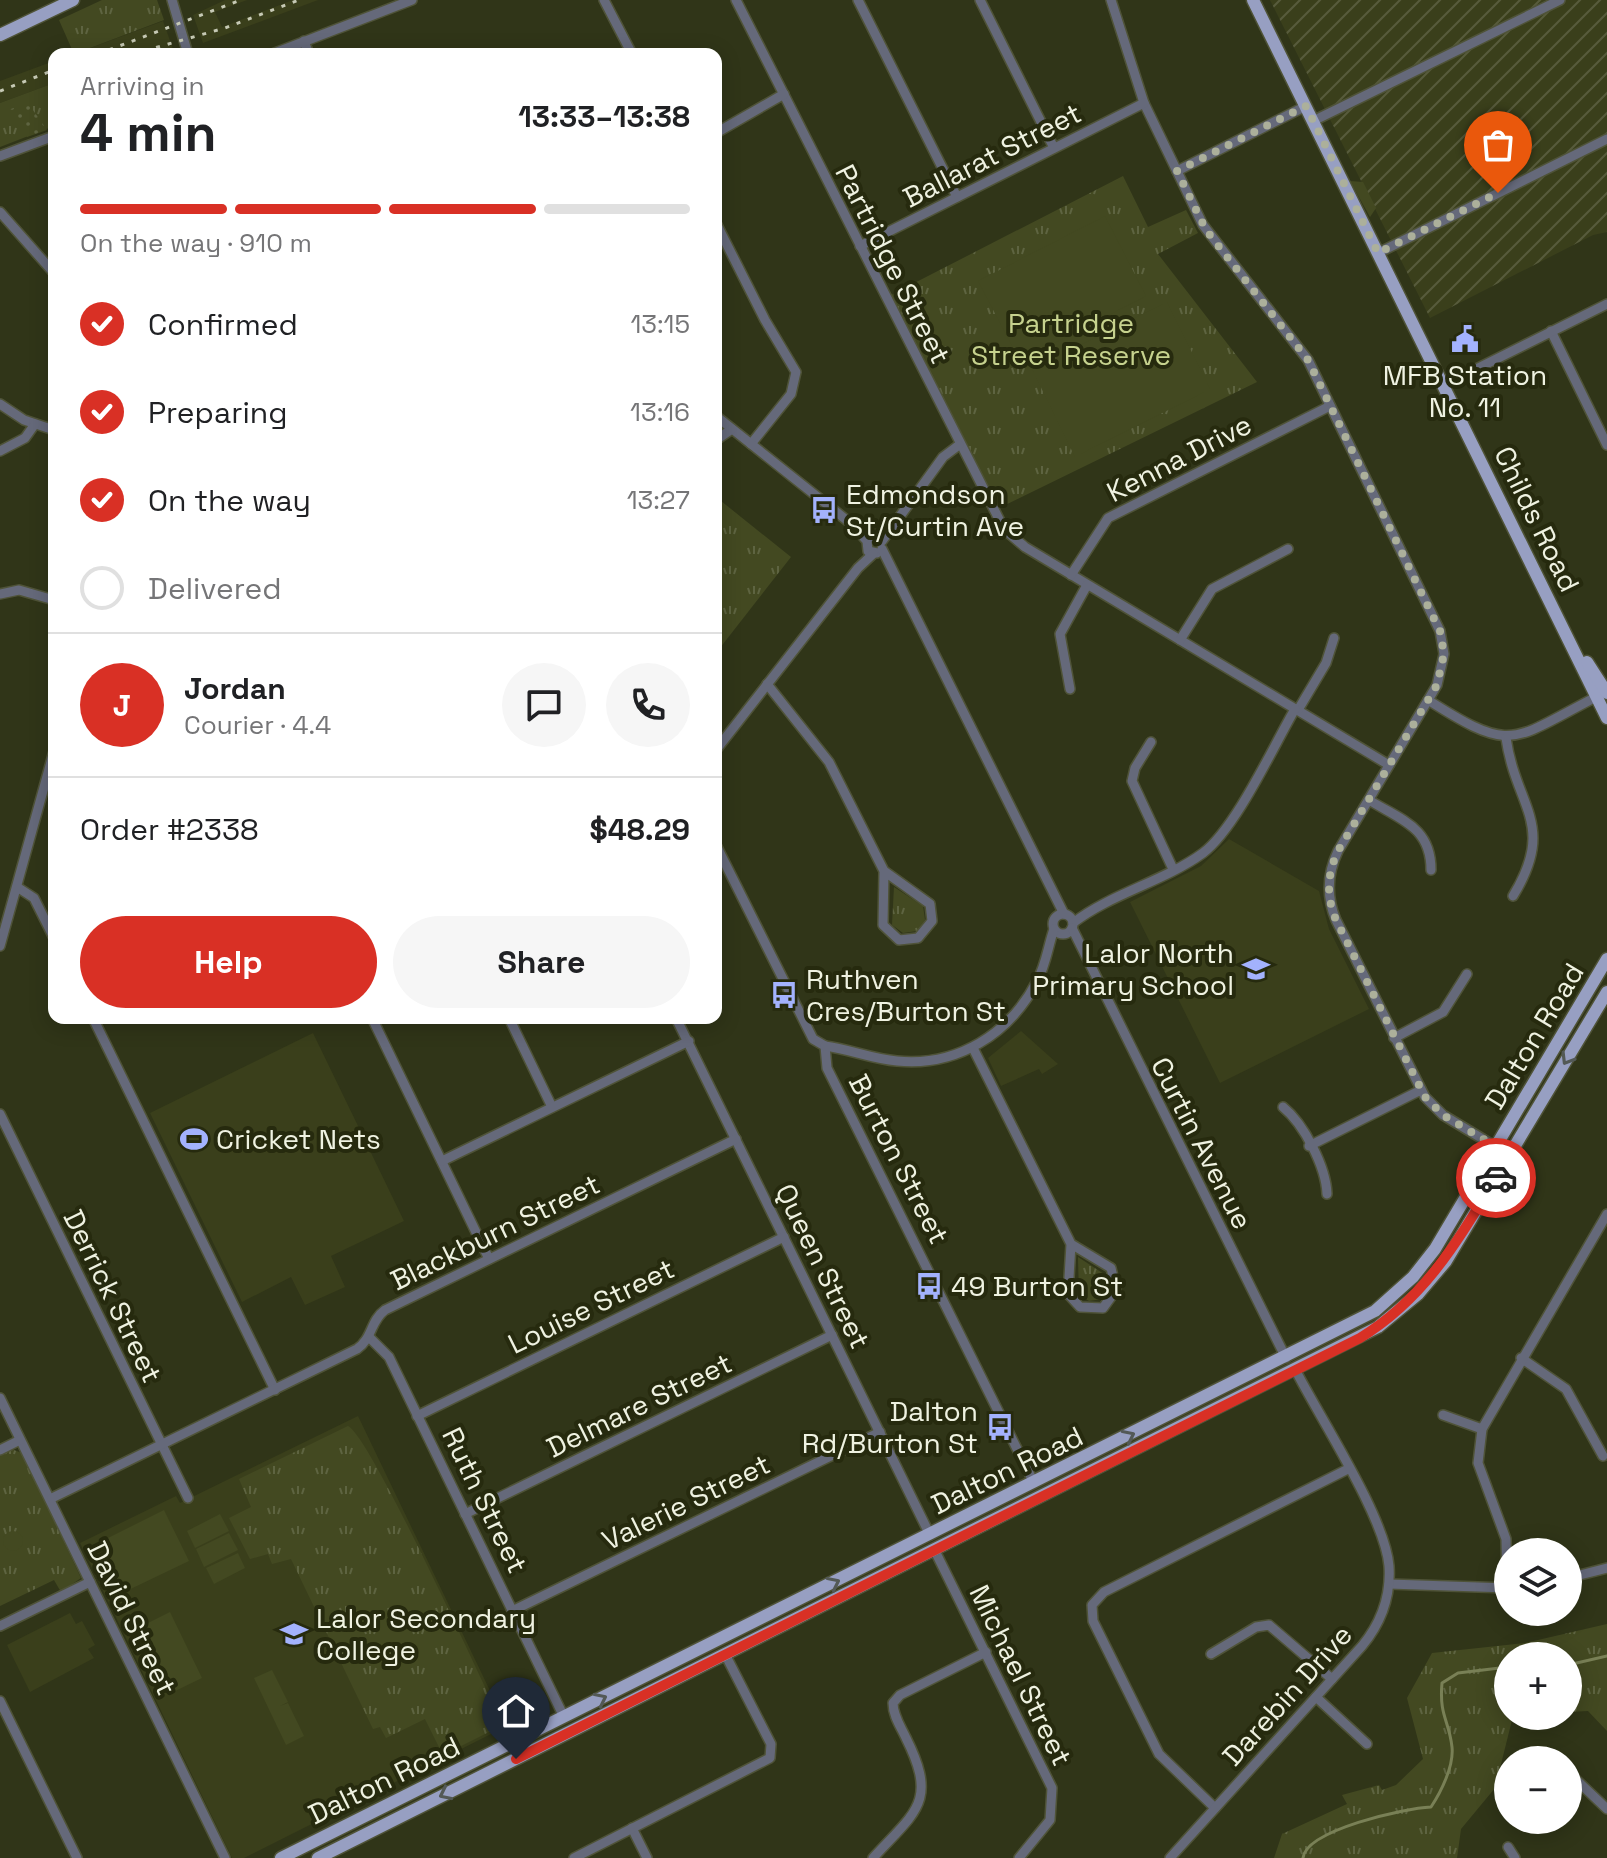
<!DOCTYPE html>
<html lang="en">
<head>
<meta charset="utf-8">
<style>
  :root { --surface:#fff; --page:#f6f6f6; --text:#202124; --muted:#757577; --line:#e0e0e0; --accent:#d93025 }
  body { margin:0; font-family:"Space Grotesk",sans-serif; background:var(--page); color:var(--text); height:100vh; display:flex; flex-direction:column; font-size:30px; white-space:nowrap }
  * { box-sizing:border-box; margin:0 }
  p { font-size:26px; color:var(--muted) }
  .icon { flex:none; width:44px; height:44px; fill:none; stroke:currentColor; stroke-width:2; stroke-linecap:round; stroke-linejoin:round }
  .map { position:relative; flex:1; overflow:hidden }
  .panel { position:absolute; left:48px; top:48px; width:674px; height:976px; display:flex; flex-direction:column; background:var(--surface); border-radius:16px; box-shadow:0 4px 20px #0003 }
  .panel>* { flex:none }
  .controls { position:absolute; left:1494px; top:1538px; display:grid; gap:16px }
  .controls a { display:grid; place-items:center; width:88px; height:88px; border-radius:50%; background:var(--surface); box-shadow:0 4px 20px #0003; font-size:40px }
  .pin { position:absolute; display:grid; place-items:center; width:68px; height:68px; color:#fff; margin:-82px -34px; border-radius:50% 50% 50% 0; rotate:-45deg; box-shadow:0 0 8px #0007 }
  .pin .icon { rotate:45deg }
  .courier { position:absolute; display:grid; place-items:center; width:80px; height:80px; margin:-40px; border:6px solid #d93025; border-radius:50%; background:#fff; color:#222; box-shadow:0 2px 10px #0007 }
  .overview em { font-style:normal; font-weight:800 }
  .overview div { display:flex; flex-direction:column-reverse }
  .overview { display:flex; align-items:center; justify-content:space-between; height:136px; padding:0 32px }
  h1 { font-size:52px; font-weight:800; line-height:60px }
  .bar { display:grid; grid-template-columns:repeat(4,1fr); gap:12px 8px; align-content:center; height:96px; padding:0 32px }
  .bar i { height:10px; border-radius:6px; background:var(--line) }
  .bar .selected { background:var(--accent) }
  .bar p { grid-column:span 4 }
  .line { display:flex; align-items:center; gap:20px; padding:0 32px; border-top:2px solid var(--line) }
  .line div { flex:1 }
  .round { display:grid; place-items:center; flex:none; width:84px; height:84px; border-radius:42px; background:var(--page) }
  ol { padding:0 32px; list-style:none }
  li { display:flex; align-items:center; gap:24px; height:88px }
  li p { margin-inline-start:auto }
  li .icon { padding:8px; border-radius:50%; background:var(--accent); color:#fff; stroke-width:4 }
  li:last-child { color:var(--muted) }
  li i { width:44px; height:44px; border:4px solid var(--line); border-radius:50% }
  .cta { display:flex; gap:16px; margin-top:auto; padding:16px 32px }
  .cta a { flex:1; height:92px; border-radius:48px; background:var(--accent); color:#fff; font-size:32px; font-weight:800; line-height:92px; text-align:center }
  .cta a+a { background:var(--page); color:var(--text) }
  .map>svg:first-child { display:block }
  .built { fill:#3a3f1b }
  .industrial { fill:url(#industrial-furrows) }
  .grass { fill:url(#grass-tufts) }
  .garden { fill:url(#garden-dots) }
  .pitch { fill:#434921 }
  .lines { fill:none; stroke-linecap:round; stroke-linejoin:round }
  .stream { stroke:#798056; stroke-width:3 }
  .minor-casing { stroke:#4f5338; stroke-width:12 }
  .major-casing { stroke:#4f5338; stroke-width:15 }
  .minor { stroke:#65697a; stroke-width:9 }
  .major { stroke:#979fc2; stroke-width:12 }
  .rail { stroke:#c6c9b5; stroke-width:3; stroke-dasharray:4 8; stroke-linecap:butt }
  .oneway { stroke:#535956 }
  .done { stroke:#acb09b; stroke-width:8; stroke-dasharray:0 14.4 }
  .route { stroke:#d93025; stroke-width:10 }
  .labels { text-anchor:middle; stroke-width:8; stroke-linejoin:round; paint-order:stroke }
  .street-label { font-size:28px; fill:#eff2e1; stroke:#262a0e }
  .park-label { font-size:28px; fill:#c6d28e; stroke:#262a0e }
  .poi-label { font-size:28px; fill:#eff2e1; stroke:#262a0e; text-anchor:start }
</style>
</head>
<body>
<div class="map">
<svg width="1607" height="1858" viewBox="0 0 1607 1858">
  <defs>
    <pattern id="industrial-furrows" width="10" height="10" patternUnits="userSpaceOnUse" patternTransform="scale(2)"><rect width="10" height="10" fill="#3a3f1b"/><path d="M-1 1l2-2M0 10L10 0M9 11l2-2" fill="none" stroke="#575b3c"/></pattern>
    <pattern id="grass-tufts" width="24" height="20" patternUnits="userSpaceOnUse" patternTransform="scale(2)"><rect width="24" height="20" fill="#434921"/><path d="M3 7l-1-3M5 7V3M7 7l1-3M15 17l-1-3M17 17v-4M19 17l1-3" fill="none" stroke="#5e6441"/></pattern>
    <pattern id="garden-dots" width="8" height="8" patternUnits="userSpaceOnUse" patternTransform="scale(2)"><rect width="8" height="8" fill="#434921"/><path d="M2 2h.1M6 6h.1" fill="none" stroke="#5e6441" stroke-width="1.8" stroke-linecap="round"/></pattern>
  </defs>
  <rect width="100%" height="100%" fill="#303518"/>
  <g class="built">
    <polygon points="225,0 247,0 215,12 222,27 293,0 318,0 203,43 193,15"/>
    <polygon points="163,21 173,49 155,54 74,54"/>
    <polygon points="54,61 54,83 0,103 0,81"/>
    <polygon points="1229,839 1319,891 1329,929 1369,1009 1220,1083 1130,902 1201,866"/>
    <polygon points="1021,1031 1058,1064 1042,1074 1039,1069 1001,1086 988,1058"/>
    <polygon points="313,1033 404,1221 331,1256 345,1287 305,1305 291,1277 242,1302 150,1113"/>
    <polygon points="358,1416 507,1726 244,1858 232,1858 80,1543 176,1496 180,1503"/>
    <polygon points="70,1613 76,1624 82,1621 95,1645 88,1649 94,1658 30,1692 7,1645"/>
  </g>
  <polygon class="industrial" points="1270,0 1607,0 1607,232 1593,235 1430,318"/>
  <g class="grass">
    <polygon points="102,0 157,0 164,20 74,54 59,20"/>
    <polygon points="54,83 54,126 0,147 0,103"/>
    <polygon points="1123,176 1148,227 1186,210 1198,233 1158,254 1257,382 997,509 891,295"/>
    <polygon points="1350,181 1363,182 1376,208 1370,217"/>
    <polygon points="716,497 791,557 716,653"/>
    <polygon points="894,887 923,906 925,920 917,931 903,933 892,925"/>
    <polygon points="1078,1257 1107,1276 1109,1289 1102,1299 1089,1301 1079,1294"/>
    <path d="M348,1426C371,1437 483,1684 503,1725L443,1755L425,1719L386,1738L380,1727L373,1729L291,1559L272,1564L268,1554L250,1559L229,1518L251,1507L239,1479Z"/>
    <polygon points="11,1449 22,1453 81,1578 61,1592 54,1580 0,1606 0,1455"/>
    <polygon points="1607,1624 1607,1731 1588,1711 1568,1712 1568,1656 1508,1656 1508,1716 1513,1716 1495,1788 1461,1829 1457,1858 1274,1858 1282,1834 1347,1804 1342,1795 1379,1785 1382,1790 1396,1785 1423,1759 1407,1698 1432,1653 1525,1643"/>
  </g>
  <polygon class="garden" points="28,103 47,130 27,137 8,110"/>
  <g class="pitch">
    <polygon points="1105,216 1146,296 1020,361 978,281"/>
    <polygon points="1167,302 1210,389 1075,457 1032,369"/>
    <polygon points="164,1510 189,1561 116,1596 92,1546"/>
    <polygon points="220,1514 229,1531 195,1548 187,1531"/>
    <circle cx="13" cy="1541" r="10"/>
    <polygon points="229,1533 238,1550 204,1567 196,1549"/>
    <polygon points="238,1553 245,1568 214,1584 206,1568"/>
    <polygon points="170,1612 202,1678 167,1695 136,1629"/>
    <polygon points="272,1670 288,1702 280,1706 288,1703 304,1736 286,1745 254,1678"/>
  </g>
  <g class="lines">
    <g class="stream">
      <polyline points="1568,1665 1607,1656"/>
      <path d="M1303,1858C1306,1830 1405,1808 1431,1807C1441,1792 1454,1766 1452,1747C1449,1720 1439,1716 1442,1683L1458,1673L1508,1667"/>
    </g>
    <g class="minor-casing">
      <g id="minor">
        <polyline points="172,0 188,54"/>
        <polyline points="604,0 632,54"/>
        <polyline points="736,0 1004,529 1025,547 1389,765"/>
        <polyline points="858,0 957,197"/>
        <polyline points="980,0 1054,148"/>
        <path d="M1111,0L1144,103L1203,225L1308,360L1440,631L1444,654L1437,685L1338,851C1327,874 1326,896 1336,920L1425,1097L1443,1115L1496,1147"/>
        <polyline points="304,41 309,54"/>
        <polyline points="272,54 412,0"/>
        <polyline points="1313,121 1560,0"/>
        <polyline points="716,133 784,94"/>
        <polyline points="0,156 54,136"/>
        <polyline points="1177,171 1306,106"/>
        <polyline points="0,212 54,273"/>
        <polyline points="716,223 765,320 796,372 791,394 751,444"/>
        <polyline points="860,246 1144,103"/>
        <polyline points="1378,253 1607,139"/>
        <polyline points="1551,331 1607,445"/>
        <polyline points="1444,385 1607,304"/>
        <polyline points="0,404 24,420 54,430"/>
        <polyline points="716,416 854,526 873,537"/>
        <polyline points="716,440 732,429"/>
        <polyline points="0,451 25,438 35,424"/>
        <polyline points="859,532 867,541 868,551 877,553"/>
        <polyline points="882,541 943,457 959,445"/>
        <polyline points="882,549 1064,914"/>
        <polyline points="1071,575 1108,518 1330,406"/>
        <polyline points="0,594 19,590 54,600"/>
        <polyline points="1180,640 1212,589 1288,549"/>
        <polyline points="767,684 829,762 884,871 930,904 932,921 918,938 899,940 883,925 884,871"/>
        <polyline points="1070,689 1060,634 1087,585"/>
        <path d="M1428,700C1513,754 1511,741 1596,697"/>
        <polyline points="1298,710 1326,663 1334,638"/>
        <path d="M1506,738C1516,808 1557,824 1513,896"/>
        <polyline points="1151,742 1135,768 1132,781 1173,869"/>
        <polyline points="716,750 858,568 873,554"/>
        <path d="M1369,800C1401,820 1431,827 1431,870"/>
        <polyline points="716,845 813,1039 825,1046 827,1068 1034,1483"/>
        <polyline points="17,887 34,898 54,938"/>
        <circle cx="1063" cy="924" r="10"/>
        <path d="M1073,923C1112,893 1163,882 1203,853C1236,828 1273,747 1295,709"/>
        <polyline points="1072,928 1286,1358"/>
        <polyline points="0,946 54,751"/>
        <polyline points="93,1018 275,1390"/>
        <polyline points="372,1018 489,1259"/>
        <polyline points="509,1018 552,1107"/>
        <polyline points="676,1018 930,1535"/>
        <polyline points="1394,1038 1443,1012 1467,974"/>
        <path d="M825,1046C849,1049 872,1059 897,1061C957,1067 1010,1034 1037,981C1046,965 1048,946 1054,929"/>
        <polyline points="973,1048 1071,1244 1111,1268 1116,1290 1103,1308 1080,1307 1068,1294 1071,1244"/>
        <path d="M1283,1107C1304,1124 1326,1167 1327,1194"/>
        <polyline points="0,1114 188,1498"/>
        <polyline points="1309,1146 1421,1090"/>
        <polyline points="442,1161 689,1041"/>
        <polyline points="370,1338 389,1357 564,1717"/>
        <polyline points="1521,1358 1566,1389 1603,1456"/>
        <polyline points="0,1398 225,1858"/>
        <polyline points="1443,1415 1482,1429"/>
        <polyline points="417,1416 784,1237"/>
        <polyline points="0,1450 20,1440"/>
        <path d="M52,1498L357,1349C373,1338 370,1321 385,1310L736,1139"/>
        <polyline points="465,1514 832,1335"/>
        <polyline points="935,1551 1052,1788 1050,1820 1019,1858"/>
        <polyline points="1568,1578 1607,1568"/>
        <polyline points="1389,1584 1508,1588"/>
        <polyline points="1507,1588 1506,1539 1478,1463 1482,1429 1607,1214"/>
        <polyline points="512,1611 880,1432"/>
        <polyline points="0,1626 90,1582"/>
        <polyline points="1211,1654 1256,1627 1269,1625 1332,1679"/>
        <polyline points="1316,1697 1367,1744"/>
        <polyline points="0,1701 77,1858"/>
        <polyline points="1568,1772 1607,1809"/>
        <polyline points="1215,1808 1159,1754 1093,1621 1092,1605 1104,1592 1348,1469"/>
        <polyline points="632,1828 647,1858"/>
        <polyline points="1508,1847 1515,1858"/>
        <polyline points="574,1858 770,1758 771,1744 726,1656"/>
        <path d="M873,1858C916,1811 938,1802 906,1738C901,1727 893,1716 893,1703L900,1695L986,1652"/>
        <path d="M1170,1858L1362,1646C1381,1623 1391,1596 1389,1566C1385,1517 1320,1418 1296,1371"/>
      </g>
    </g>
    <g class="major-casing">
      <g id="major">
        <polyline points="1253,0 1607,718"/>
        <polyline points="0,35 73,0"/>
        <polyline points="1587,662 1607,693"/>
        <polyline points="281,1858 1375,1311 1413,1277 1435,1249 1607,959"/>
        <polyline points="318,1858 1378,1327 1418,1294 1446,1261 1607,992"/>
      </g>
    </g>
    <use href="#minor" class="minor"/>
    <use href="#major" class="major"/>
    <g class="rail">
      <polyline points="98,54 241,0"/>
      <polyline points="133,54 225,28 299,0"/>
      <polyline points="0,91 54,70"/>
    </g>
  </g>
  <defs><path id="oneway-chevron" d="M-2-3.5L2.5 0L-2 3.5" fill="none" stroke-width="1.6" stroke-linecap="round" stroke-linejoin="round" transform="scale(2)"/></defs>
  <g class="oneway">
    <use href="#oneway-chevron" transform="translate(1567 1059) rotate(121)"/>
    <use href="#oneway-chevron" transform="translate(1129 1436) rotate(-26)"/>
    <use href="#oneway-chevron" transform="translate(834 1583) rotate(-26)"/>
    <use href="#oneway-chevron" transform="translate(601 1699) rotate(-26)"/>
    <use href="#oneway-chevron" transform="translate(445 1794) rotate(154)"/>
  </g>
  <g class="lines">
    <path class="done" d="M1496,1178L1510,1155L1443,1115L1425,1097L1336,920C1326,896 1327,874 1338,851L1437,685L1444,654L1440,631L1308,360L1206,230L1177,171L1306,106L1378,253L1498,193"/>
    <path class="route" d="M516,1759L1360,1338C1425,1298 1457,1242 1496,1178"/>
  </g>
  <defs>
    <g id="civic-bare" transform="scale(2.16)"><path d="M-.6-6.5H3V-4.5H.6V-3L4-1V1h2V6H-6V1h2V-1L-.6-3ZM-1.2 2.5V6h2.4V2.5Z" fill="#a3b2fd" stroke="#262a0e" stroke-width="2.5" paint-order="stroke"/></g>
    <g id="bus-bare" transform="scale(2.16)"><path d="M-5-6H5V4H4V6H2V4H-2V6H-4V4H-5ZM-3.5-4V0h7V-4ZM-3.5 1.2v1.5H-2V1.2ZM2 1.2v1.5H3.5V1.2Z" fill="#a3b2fd" stroke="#262a0e" stroke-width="2.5" paint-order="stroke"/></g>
    <g id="school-bare" transform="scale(2.16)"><path d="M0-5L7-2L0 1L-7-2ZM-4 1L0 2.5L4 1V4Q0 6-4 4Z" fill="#a3b2fd" stroke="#262a0e" stroke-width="2.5" paint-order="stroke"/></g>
    <g id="stadium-bare" transform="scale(2.16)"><path d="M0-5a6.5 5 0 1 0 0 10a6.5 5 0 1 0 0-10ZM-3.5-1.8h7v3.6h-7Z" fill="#a3b2fd" stroke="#262a0e" stroke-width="2.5" paint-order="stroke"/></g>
  </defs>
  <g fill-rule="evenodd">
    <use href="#civic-bare" x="1465" y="339"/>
    <use href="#bus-bare" x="824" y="510"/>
    <use href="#school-bare" x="1256" y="969"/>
    <use href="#bus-bare" x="784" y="995"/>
    <use href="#stadium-bare" x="194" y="1139"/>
    <use href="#bus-bare" x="929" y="1286"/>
    <use href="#bus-bare" x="1000" y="1427"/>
    <use href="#school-bare" x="294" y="1634"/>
  </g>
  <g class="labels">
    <g class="street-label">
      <text transform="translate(992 155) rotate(-27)" y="10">Ballarat Street</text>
      <text transform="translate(893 264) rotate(63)" y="10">Partridge Street</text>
      <text transform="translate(1179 458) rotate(-27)" y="10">Kenna Drive</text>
      <text transform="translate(1537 519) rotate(64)" y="10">Childs Road</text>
      <text transform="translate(1534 1036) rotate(-59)" y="10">Dalton Road</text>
      <text transform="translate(1202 1143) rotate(63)" y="10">Curtin Avenue</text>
      <text transform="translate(899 1159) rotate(63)" y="10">Burton Street</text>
      <text transform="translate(495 1232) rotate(-26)" y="10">Blackburn Street</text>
      <text transform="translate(823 1266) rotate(64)" y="10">Queen Street</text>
      <text transform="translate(113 1296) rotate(64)" y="10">Derrick Street</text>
      <text transform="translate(591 1306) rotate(-26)" y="10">Louise Street</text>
      <text transform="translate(639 1405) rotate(-26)" y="10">Delmare Street</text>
      <text transform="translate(1007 1470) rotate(-26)" y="10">Dalton Road</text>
      <text transform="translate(485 1500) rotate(64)" y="10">Ruth Street</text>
      <text transform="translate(686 1502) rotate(-26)" y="10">Valerie Street</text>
      <text transform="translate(132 1618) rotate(64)" y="10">David Street</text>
      <text transform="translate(1021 1675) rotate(64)" y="10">Michael Street</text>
      <text transform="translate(1287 1695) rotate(-48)" y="10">Darebin Drive</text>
      <text transform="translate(384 1780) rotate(-26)" y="10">Dalton Road</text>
    </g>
    <g class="park-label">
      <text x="1071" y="333">Partridge<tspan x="1071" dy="32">Street Reserve</tspan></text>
    </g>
    <g class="poi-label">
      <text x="1465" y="385" text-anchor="middle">MFB Station<tspan x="1465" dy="32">No. 11</tspan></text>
      <text x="846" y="504">Edmondson<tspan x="846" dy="32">St/Curtin Ave</tspan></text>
      <text x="1234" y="963" text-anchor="end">Lalor North<tspan x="1234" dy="32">Primary School</tspan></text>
      <text x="806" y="989">Ruthven<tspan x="806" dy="32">Cres/Burton St</tspan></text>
      <text x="216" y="1149">Cricket Nets</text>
      <text x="951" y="1296">49 Burton St</text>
      <text x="978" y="1421" text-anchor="end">Dalton<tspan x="978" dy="32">Rd/Burton St</tspan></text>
      <text x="316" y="1628">Lalor Secondary<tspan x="316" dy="32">College</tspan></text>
    </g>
  </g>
</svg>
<div class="controls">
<a><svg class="icon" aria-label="layers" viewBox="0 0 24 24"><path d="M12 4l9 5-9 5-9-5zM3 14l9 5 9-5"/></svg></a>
<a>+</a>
<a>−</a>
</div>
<div class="pin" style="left:1498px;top:193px;background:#ea580c"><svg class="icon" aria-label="bag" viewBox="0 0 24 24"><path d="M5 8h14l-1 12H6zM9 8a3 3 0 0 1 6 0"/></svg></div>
<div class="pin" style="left:516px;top:1759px;background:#1f2937"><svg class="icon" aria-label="home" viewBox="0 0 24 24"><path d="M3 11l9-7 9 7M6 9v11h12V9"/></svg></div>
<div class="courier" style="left:1496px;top:1178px"><svg class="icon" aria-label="car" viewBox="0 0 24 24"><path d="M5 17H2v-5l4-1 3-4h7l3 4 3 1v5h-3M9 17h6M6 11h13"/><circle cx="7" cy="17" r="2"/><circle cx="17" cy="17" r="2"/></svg></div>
<section class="panel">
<div class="overview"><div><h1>4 min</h1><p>Arriving in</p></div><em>13:33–13:38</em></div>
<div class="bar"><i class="selected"></i><i class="selected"></i><i class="selected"></i><i></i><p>On the way · 910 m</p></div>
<ol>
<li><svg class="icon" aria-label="check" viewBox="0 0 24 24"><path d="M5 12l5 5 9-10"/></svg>Confirmed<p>13:15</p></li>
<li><svg class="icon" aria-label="check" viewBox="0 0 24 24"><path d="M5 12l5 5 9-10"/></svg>Preparing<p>13:16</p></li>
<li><svg class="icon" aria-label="check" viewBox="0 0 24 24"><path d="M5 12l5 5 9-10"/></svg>On the way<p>13:27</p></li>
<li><i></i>Delivered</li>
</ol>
<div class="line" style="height:144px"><b class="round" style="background:var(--accent);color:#fff">J</b><div><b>Jordan</b><p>Courier · 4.4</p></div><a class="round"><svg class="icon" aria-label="chat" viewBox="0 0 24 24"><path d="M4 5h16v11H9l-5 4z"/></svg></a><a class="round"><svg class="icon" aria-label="phone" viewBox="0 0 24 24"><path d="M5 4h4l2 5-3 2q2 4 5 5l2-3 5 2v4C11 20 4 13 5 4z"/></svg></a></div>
<div class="line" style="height:104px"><div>Order #2338</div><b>$48.29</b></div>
<div class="cta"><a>Help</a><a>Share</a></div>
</section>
</div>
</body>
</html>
